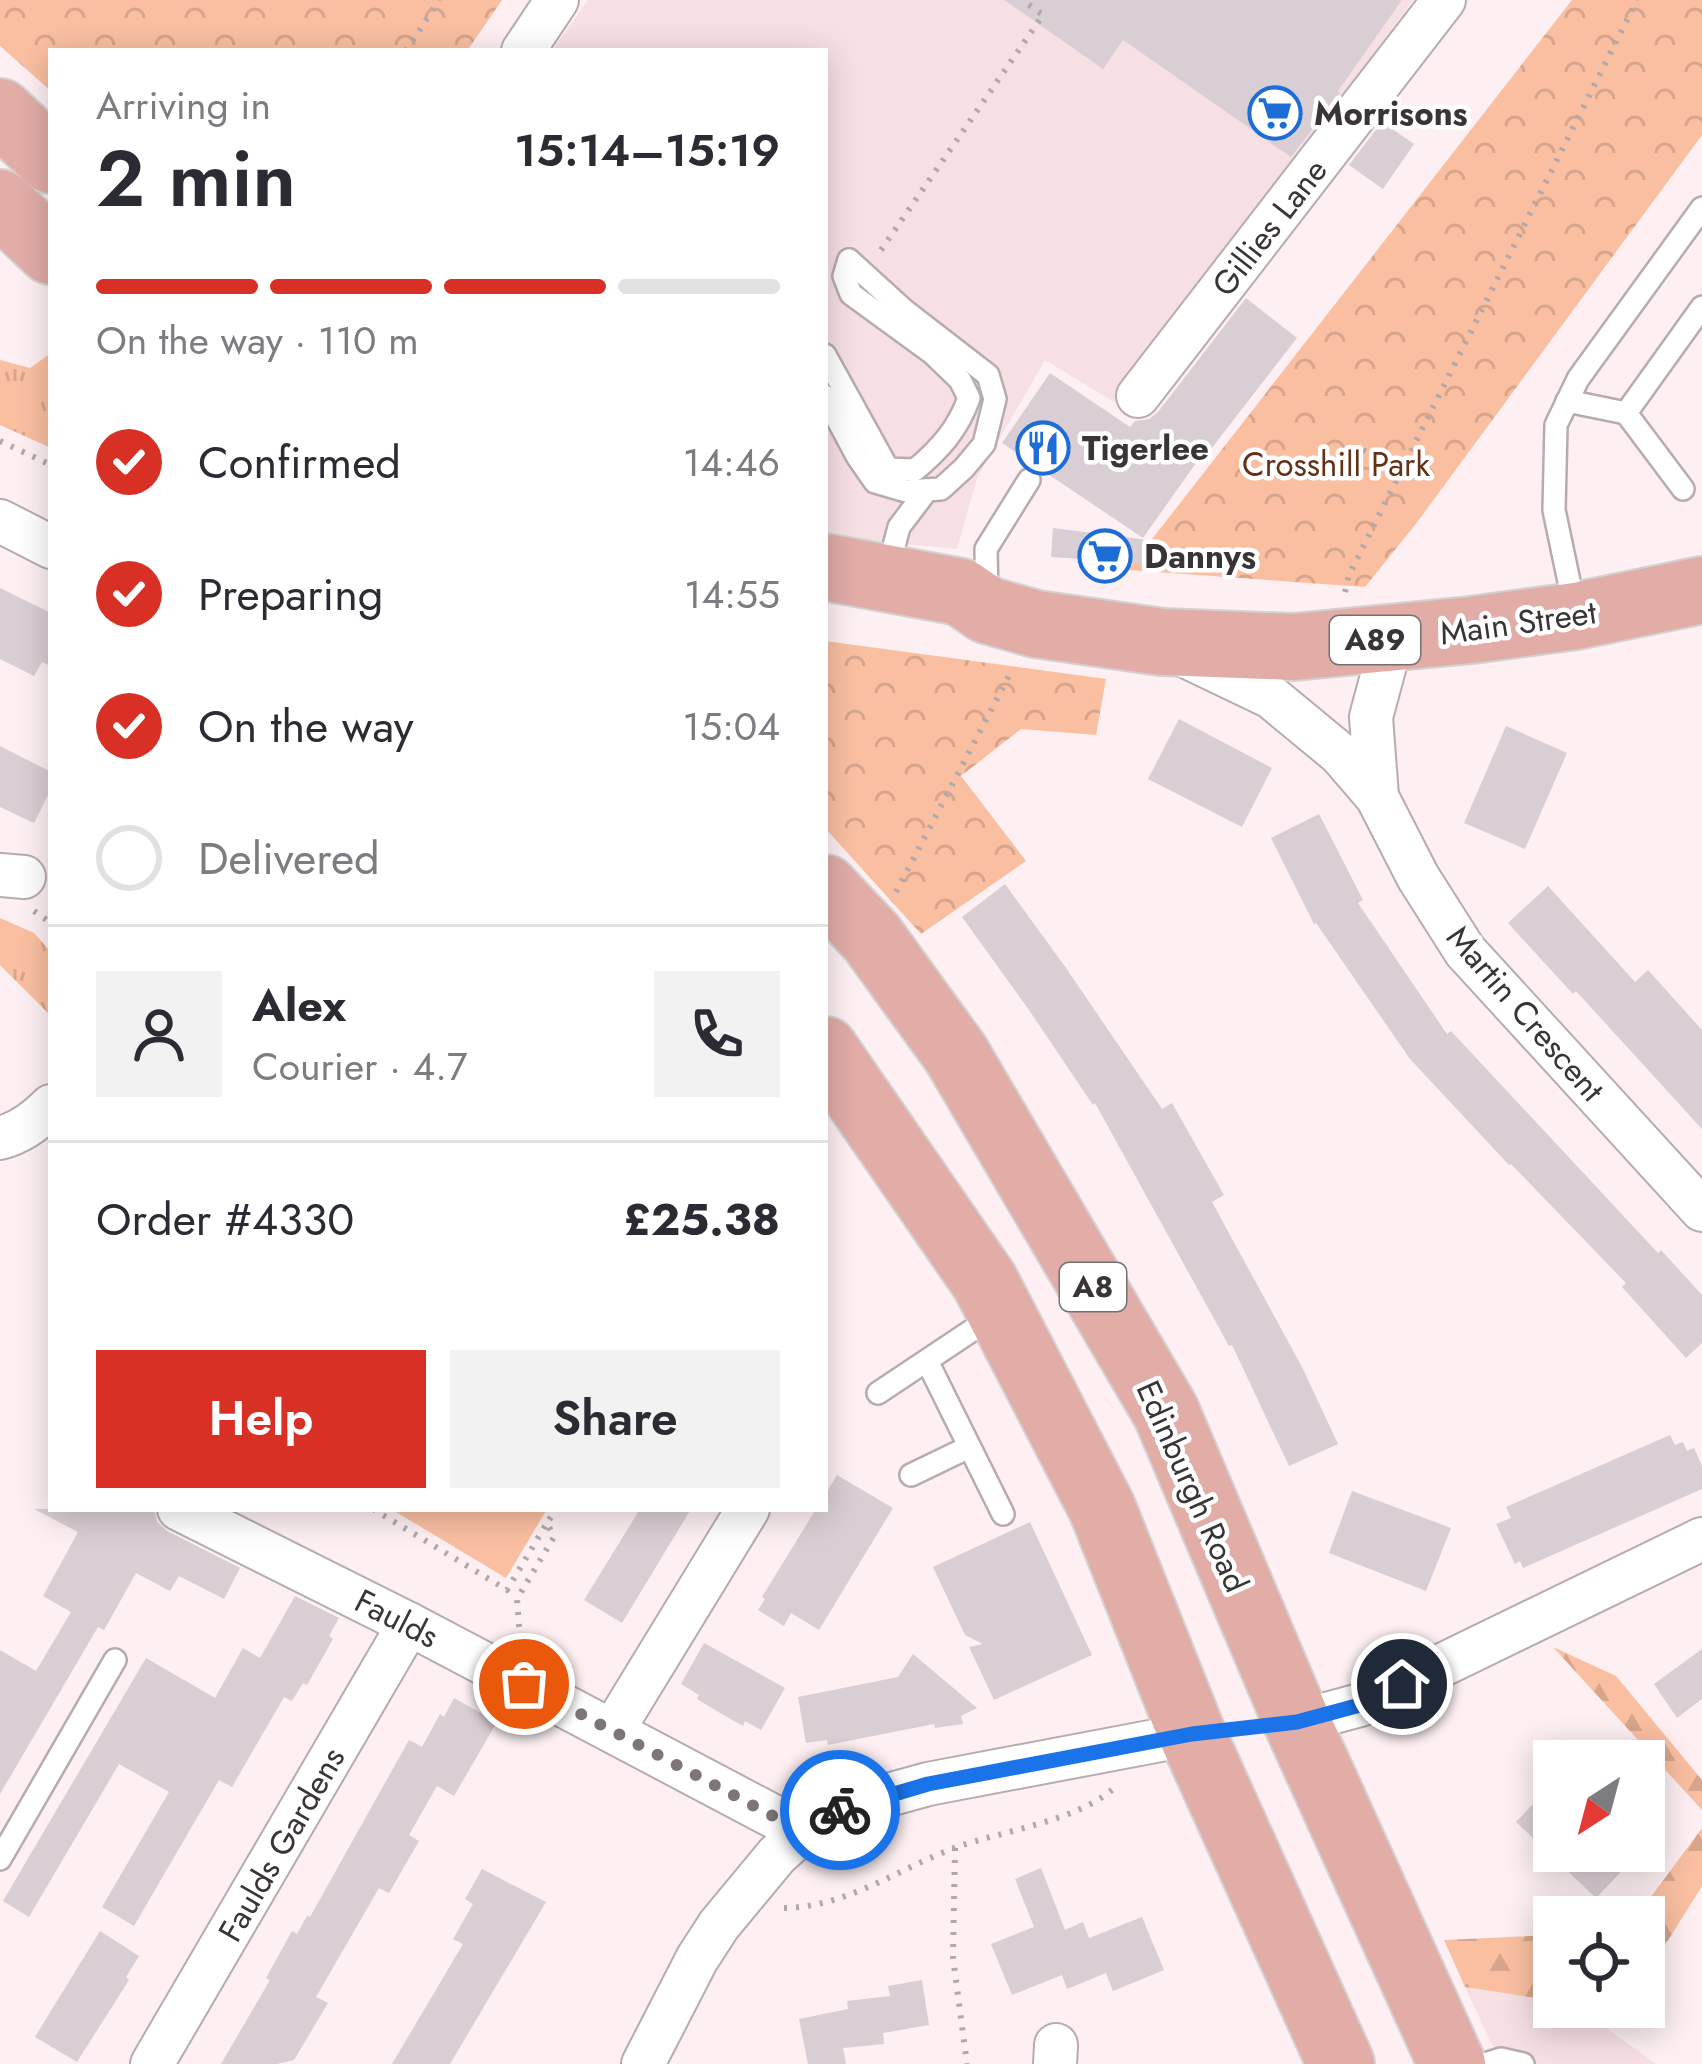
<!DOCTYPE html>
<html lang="en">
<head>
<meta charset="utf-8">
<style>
  :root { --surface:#fff; --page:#f2f2f3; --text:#2b2b33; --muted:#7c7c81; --line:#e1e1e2; --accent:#d93025 }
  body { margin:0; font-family:Jost,sans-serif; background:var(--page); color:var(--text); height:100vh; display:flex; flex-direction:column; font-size:45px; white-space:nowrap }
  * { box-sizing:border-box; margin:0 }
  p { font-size:39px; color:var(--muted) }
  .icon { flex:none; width:66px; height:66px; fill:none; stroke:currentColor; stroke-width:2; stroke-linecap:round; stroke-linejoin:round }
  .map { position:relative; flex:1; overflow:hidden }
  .side { position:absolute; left:48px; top:48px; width:780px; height:1464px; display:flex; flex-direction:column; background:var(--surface); border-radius:0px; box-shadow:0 6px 30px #0003 }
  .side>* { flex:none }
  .needle { width:78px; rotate:216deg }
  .tools { position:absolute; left:1533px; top:1740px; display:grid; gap:24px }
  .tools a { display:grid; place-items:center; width:132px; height:132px; border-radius:0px; background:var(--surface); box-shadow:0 6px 30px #0003; font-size:60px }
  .pin { position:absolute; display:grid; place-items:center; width:102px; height:102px; color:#fff; margin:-51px; border:6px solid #fff; border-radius:50%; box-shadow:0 3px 12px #0007 }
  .courier { position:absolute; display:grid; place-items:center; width:120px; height:120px; margin:-60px; border:9px solid #1a73e8; border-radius:50%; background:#fff; color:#222; box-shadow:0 3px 15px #0007 }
  .overview em { font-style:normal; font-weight:600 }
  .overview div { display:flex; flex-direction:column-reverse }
  .overview { display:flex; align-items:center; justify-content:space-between; height:204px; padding:0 48px }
  h1 { font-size:78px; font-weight:600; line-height:90px }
  .bar { display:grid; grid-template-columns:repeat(4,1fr); gap:18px 12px; align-content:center; height:144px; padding:0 48px }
  .bar i { height:15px; border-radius:9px; background:var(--line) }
  .bar .selected { background:var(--accent) }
  .bar p { grid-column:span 4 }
  .line { display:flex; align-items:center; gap:30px; padding:0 48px; border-top:3px solid var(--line) }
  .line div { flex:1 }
  .round { display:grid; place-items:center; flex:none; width:126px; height:126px; border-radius:0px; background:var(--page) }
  ol { padding:0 48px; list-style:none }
  li { display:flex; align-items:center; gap:36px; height:132px }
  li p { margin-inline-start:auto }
  li .icon { padding:12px; border-radius:50%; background:var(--accent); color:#fff; stroke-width:4 }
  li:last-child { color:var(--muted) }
  li i { width:66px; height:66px; border:6px solid var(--line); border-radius:50% }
  .button { display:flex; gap:24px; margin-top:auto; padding:24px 48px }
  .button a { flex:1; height:138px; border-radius:0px; background:var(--accent); color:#fff; font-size:48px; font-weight:600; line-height:138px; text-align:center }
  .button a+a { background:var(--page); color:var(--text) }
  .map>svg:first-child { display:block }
  .built { fill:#f6e0e4 }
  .grass { fill:url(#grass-tufts) }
  .forest { fill:url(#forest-firs) }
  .park { fill:url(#park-crowns) }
  .pitch { fill:#fabfa1 }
  .building { fill:#d9ced4 }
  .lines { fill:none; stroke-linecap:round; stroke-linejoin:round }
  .lane-casing { stroke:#b8abae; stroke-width:26 }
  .street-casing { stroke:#b8abae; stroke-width:46 }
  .primary-casing { stroke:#d3d2d3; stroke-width:70 }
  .path { stroke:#b2a7a9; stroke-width:6; stroke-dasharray:3 9; stroke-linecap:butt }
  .lane { stroke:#fff; stroke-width:21 }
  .street { stroke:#fff; stroke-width:42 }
  .primary { stroke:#e2aca7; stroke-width:66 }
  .done { stroke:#7e7577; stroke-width:12; stroke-dasharray:0 21.6 }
  .route { stroke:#1a73e8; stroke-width:15 }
  .labels { text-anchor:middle; stroke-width:9; stroke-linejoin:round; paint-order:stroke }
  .shield { fill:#fff; stroke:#747172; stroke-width:3 }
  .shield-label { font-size:30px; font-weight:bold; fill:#393435 }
  .poi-label { font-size:33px; font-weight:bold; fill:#393435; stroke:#fff; text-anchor:start }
  .street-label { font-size:33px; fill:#393435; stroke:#fff }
  .park-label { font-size:33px; fill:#633115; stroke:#fff }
</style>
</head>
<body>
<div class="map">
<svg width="1702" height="2064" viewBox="0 0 1702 2064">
  <defs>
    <pattern id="grass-tufts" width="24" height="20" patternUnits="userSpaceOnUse" patternTransform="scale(3)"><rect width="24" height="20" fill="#fabfa1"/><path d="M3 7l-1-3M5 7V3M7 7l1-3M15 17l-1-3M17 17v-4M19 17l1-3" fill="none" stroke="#d7a58b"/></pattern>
    <pattern id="forest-firs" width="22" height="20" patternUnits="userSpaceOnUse" patternTransform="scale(3)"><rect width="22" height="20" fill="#fabfa1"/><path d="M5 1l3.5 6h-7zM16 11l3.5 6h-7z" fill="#d7a58b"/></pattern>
    <pattern id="park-crowns" width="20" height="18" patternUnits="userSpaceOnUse" patternTransform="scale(3)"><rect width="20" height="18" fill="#fabfa1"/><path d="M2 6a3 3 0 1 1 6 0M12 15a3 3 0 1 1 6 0" fill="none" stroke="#d7a58b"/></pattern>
  </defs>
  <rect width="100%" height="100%" fill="#fdeff2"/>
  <g class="built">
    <polygon points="588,0 1413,0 1119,405 1045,360 977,478 957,549 871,541 825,531 825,51 552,51"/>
    <polygon points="1465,1987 1554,2001 1554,2007 1578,2007 1656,2064 1501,2064"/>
  </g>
  <g class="grass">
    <polygon points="51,353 51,448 0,425 0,360 30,368"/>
    <polygon points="0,918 34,933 51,952 51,1016 0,965"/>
  </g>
  <g class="forest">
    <polygon points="1553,1647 1616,1676 1702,1780 1702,1810"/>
    <polygon points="1702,1828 1702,1886 1644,1979 1644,1917 1636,1917"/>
    <polygon points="1554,1935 1554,2001 1465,1987 1444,1940"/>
  </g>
  <g class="park">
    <polygon points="0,0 502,0 467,51 51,51 51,91 0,46"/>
    <polygon points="1572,0 1702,0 1702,135 1415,525 1365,587 1128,570"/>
    <polygon points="825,641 1106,679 1096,735 1021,729 961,776 1026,861 921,934 825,828"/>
  </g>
  <polygon class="pitch" points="391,1509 547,1509 506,1578"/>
  <g class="building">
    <polygon points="1004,0 1402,0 1338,91 1340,93 1291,157 1123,40 1103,69"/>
    <polygon points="1382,122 1414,144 1383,189 1349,165"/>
    <polygon points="1246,298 1297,338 1204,458 1201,456 1143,538 1002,443 1050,373 1130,427 1135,421 1149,419 1158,412"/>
    <polygon points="1053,528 1156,541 1153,564 1051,557"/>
    <polygon points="0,588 51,613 51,666 42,662 34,676 0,659"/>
    <polygon points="1179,719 1272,768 1242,827 1148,779"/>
    <polygon points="1506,726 1567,753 1525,849 1464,823"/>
    <polygon points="0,746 51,772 51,789 34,823 0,807"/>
    <polygon points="1319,814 1363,900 1358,903 1447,1034 1451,1031 1658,1253 1661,1250 1702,1295 1702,1343 1686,1358 1622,1287 1626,1283 1511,1164 1509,1165 1410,1059 1316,923 1314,924 1271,838"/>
    <polygon points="1005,884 1066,968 1162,1109 1172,1103 1224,1195 1212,1202 1302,1367 1338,1444 1289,1466 1232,1345 1229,1346 1095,1103 1093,1105 1029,1010 962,917"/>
    <polygon points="1548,886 1635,982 1648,970 1702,1030 1702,1129 1576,991 1573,994 1508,923"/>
    <polygon points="1670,1435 1675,1445 1683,1442 1687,1451 1694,1448 1702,1466 1702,1489 1523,1568 1520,1561 1515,1564 1496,1524 1511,1518 1506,1507"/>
    <polygon points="837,1475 893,1508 819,1630 791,1613 784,1626 758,1610 765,1599 762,1597 816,1509 825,1509 825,1495"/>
    <polygon points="1352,1491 1451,1528 1426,1591 1329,1553"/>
    <polygon points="34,1509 154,1509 157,1522 167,1531 240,1568 224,1599 179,1576 170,1591 136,1573 104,1630 98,1627 0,1794 0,1650 36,1671 71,1612 43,1596 78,1532"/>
    <polygon points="640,1509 691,1509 622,1623 584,1600"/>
    <polygon points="1030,1522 1092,1655 994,1700 969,1647 983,1644 965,1635 933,1567"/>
    <polygon points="295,1596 339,1618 329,1636 333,1639 307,1685 303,1683 292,1701 284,1697 232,1787 219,1780 134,1926 102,1907 169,1792 119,1764 29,1917 3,1901 146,1658 215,1698 243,1648 260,1658"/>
    <polygon points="704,1643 785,1688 761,1730 745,1721 743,1726 720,1713 697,1699 699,1695 681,1684"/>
    <polygon points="1702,1649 1702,1699 1677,1718 1654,1684"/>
    <polygon points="913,1654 977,1708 961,1716 963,1724 935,1728 934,1724 828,1745 827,1740 806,1743 798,1697 898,1677"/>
    <polygon points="454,1698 497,1722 454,1796 437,1786 409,1835 419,1841 389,1893 379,1888 316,1997 328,2003 294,2060 277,2064 221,2064 270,1980 266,1978 292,1931 297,1934 307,1916 310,1917 409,1740 422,1747 440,1714 444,1717"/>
    <polygon points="1554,1782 1554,1851 1641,1851 1596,1898 1516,1822"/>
    <polygon points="1041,1868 1065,1930 1083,1922 1089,1938 1142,1917 1164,1970 1113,1991 1106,1973 1067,1989 1062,1975 1012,1995 991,1944 1034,1927 1015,1879"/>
    <polygon points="482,1869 546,1902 450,2064 392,2064 463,1944 453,1939 473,1904 465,1899"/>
    <polygon points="100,1931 139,1956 126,1977 129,1980 77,2062 35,2037"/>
    <polygon points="922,1980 929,2025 883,2033 884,2044 843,2048 846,2064 808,2064 799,2019 848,2009 847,2001 890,1996 888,1986"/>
  </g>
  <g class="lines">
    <g class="lane-casing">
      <g id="lane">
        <path d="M825,355L888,469L915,470C940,449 958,429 969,398L960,380L932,353L851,294L844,276L849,260"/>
        <polyline points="825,396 857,456 875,482 906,491 941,489 964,468 984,444 995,399 988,375 904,310 849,260"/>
        <polyline points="1567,401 1626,413"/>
        <polyline points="1683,489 1626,413 1702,307"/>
        <polyline points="904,572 893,550 899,527 927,490"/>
        <polyline points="987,597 986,549 1029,480"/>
        <polyline points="1575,610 1554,510 1556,425 1578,379 1702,208"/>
        <polyline points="927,1361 1003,1514"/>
        <polyline points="878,1393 995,1315"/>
        <polyline points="911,1475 969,1447"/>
        <polyline points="0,1859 115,1660"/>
        <polyline points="1485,2064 1501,2059 1523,2064"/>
      </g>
    </g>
    <g class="street-casing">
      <g id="street">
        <polyline points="523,51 557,0"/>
        <polyline points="1138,396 1444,0"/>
        <polyline points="0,521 51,547"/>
        <polyline points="1177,652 1271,697 1340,754 1377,797 1418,877 1465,951 1702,1210"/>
        <polyline points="1377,797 1371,717 1392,639"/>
        <polyline points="0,875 24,877"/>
        <path d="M0,1138C20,1133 37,1120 51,1106"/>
        <polyline points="179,1509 409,1624 803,1832"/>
        <polyline points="1297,1722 1360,1705 1702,1539"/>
        <polyline points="613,1730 748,1509"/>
        <polyline points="152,2064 409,1624"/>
        <polyline points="643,2064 697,1959 719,1925 777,1855 803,1832 845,1807 928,1784 1192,1734"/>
        <polyline points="1055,2064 1056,2045"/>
      </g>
    </g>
    <g class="primary-casing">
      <g id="primary">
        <polyline points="0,112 51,160"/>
        <polyline points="0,203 51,251"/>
        <polyline points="825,567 961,592 987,610 1036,624 1162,642 1294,647 1471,630 1576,616 1702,590"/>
        <polyline points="825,888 872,938 956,1054 1166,1412 1297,1722 1452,2064"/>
        <polyline points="825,1050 985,1282 1102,1508 1192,1734 1341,2064"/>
      </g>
    </g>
    <g class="path">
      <polyline points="406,51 439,0"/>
      <polyline points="881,250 1043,15 1022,0"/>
      <polyline points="0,441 51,465"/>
      <polyline points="1363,450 1400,472"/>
      <polyline points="1345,592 1349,575 1637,0"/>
      <polyline points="896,892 1012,670"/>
      <polyline points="34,911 51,923"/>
      <polyline points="373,1509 507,1590 547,1523"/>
      <polyline points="520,1639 517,1599 554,1537 547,1523 556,1509"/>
      <polyline points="955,1848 953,1957 967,2064"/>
      <path d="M784,1908C848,1907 899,1868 957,1847C1005,1830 1074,1822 1113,1789"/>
    </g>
    <use href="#lane" class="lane"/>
    <use href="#street" class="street"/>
    <use href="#primary" class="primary"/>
  </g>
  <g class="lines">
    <polyline class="done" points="524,1684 803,1832 840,1810"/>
    <polyline class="route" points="840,1810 928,1784 1192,1734 1297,1722 1360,1705 1402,1684"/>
  </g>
  <defs>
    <g id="supermarket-ring" transform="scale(2.7)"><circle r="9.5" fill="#fff" stroke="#1c6dd7" stroke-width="1.5"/><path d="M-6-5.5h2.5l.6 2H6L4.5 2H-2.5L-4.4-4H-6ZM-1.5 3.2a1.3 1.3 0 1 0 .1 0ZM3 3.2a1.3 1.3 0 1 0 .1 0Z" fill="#1c6dd7"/></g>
    <g id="restaurant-ring" transform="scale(2.7)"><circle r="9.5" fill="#fff" stroke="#1c6dd7" stroke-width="1.5"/><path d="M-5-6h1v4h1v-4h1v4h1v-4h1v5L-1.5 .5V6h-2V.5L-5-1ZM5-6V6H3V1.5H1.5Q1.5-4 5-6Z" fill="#1c6dd7"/></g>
  </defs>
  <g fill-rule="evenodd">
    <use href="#supermarket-ring" x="1275" y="113"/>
    <use href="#restaurant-ring" x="1043" y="448"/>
    <use href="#supermarket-ring" x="1105" y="556"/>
  </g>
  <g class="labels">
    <g class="shield">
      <rect x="1330" y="616" width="90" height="48" rx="9"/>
      <rect x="1060" y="1263" width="66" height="48" rx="9"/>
    </g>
    <g class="shield-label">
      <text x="1375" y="650">A89</text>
      <text x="1093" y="1297">A8</text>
    </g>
    <g class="poi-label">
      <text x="1314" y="125">Morrisons</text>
      <text x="1082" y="460">Tigerlee</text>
      <text x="1144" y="568">Dannys</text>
    </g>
    <g class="street-label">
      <text transform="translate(1269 227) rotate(-52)" y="12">Gillies Lane</text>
      <text transform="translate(1518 622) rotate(-8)" y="12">Main Street</text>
      <text transform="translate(1526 1013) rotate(49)" y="12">Martin Crescent</text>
      <text transform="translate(1193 1486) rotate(66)" y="12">Edinburgh Road</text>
      <text transform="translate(397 1618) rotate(27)" y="12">Faulds</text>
      <text transform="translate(281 1844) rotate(-60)" y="12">Faulds Gardens</text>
    </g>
    <g class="park-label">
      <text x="1336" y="476">Crosshill Park</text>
    </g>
  </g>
</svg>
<div class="tools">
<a><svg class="needle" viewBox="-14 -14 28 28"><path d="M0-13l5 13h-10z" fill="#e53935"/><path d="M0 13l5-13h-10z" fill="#7c7c81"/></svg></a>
<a><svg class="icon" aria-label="locate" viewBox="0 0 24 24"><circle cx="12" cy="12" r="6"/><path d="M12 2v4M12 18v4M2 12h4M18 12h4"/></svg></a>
</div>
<div class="pin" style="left:524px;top:1684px;background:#ea580c"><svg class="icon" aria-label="bag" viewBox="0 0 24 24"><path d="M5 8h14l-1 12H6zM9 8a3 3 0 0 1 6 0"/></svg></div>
<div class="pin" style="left:1402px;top:1684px;background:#1f2937"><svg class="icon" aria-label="home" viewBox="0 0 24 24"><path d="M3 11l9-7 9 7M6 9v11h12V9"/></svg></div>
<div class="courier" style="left:840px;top:1810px"><svg class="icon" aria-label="bike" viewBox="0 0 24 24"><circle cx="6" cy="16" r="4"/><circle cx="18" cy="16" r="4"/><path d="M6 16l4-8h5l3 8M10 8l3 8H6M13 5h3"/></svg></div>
<section class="side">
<div class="overview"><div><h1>2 min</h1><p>Arriving in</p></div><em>15:14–15:19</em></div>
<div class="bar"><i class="selected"></i><i class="selected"></i><i class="selected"></i><i></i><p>On the way · 110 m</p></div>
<ol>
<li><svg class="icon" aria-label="check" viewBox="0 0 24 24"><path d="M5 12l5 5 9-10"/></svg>Confirmed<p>14:46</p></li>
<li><svg class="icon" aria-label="check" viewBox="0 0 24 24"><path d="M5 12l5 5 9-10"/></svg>Preparing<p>14:55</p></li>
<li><svg class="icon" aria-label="check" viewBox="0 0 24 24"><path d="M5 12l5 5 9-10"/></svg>On the way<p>15:04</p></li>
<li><i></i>Delivered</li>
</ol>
<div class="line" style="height:216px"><a class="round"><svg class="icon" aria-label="person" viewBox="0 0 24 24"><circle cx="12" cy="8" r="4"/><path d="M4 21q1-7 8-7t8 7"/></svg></a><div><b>Alex</b><p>Courier · 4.7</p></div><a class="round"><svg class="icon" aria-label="phone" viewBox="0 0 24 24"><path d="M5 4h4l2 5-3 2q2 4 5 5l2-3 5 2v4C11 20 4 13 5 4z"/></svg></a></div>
<div class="line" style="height:156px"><div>Order #4330</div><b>£25.38</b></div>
<div class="button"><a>Help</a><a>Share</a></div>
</section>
</div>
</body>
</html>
